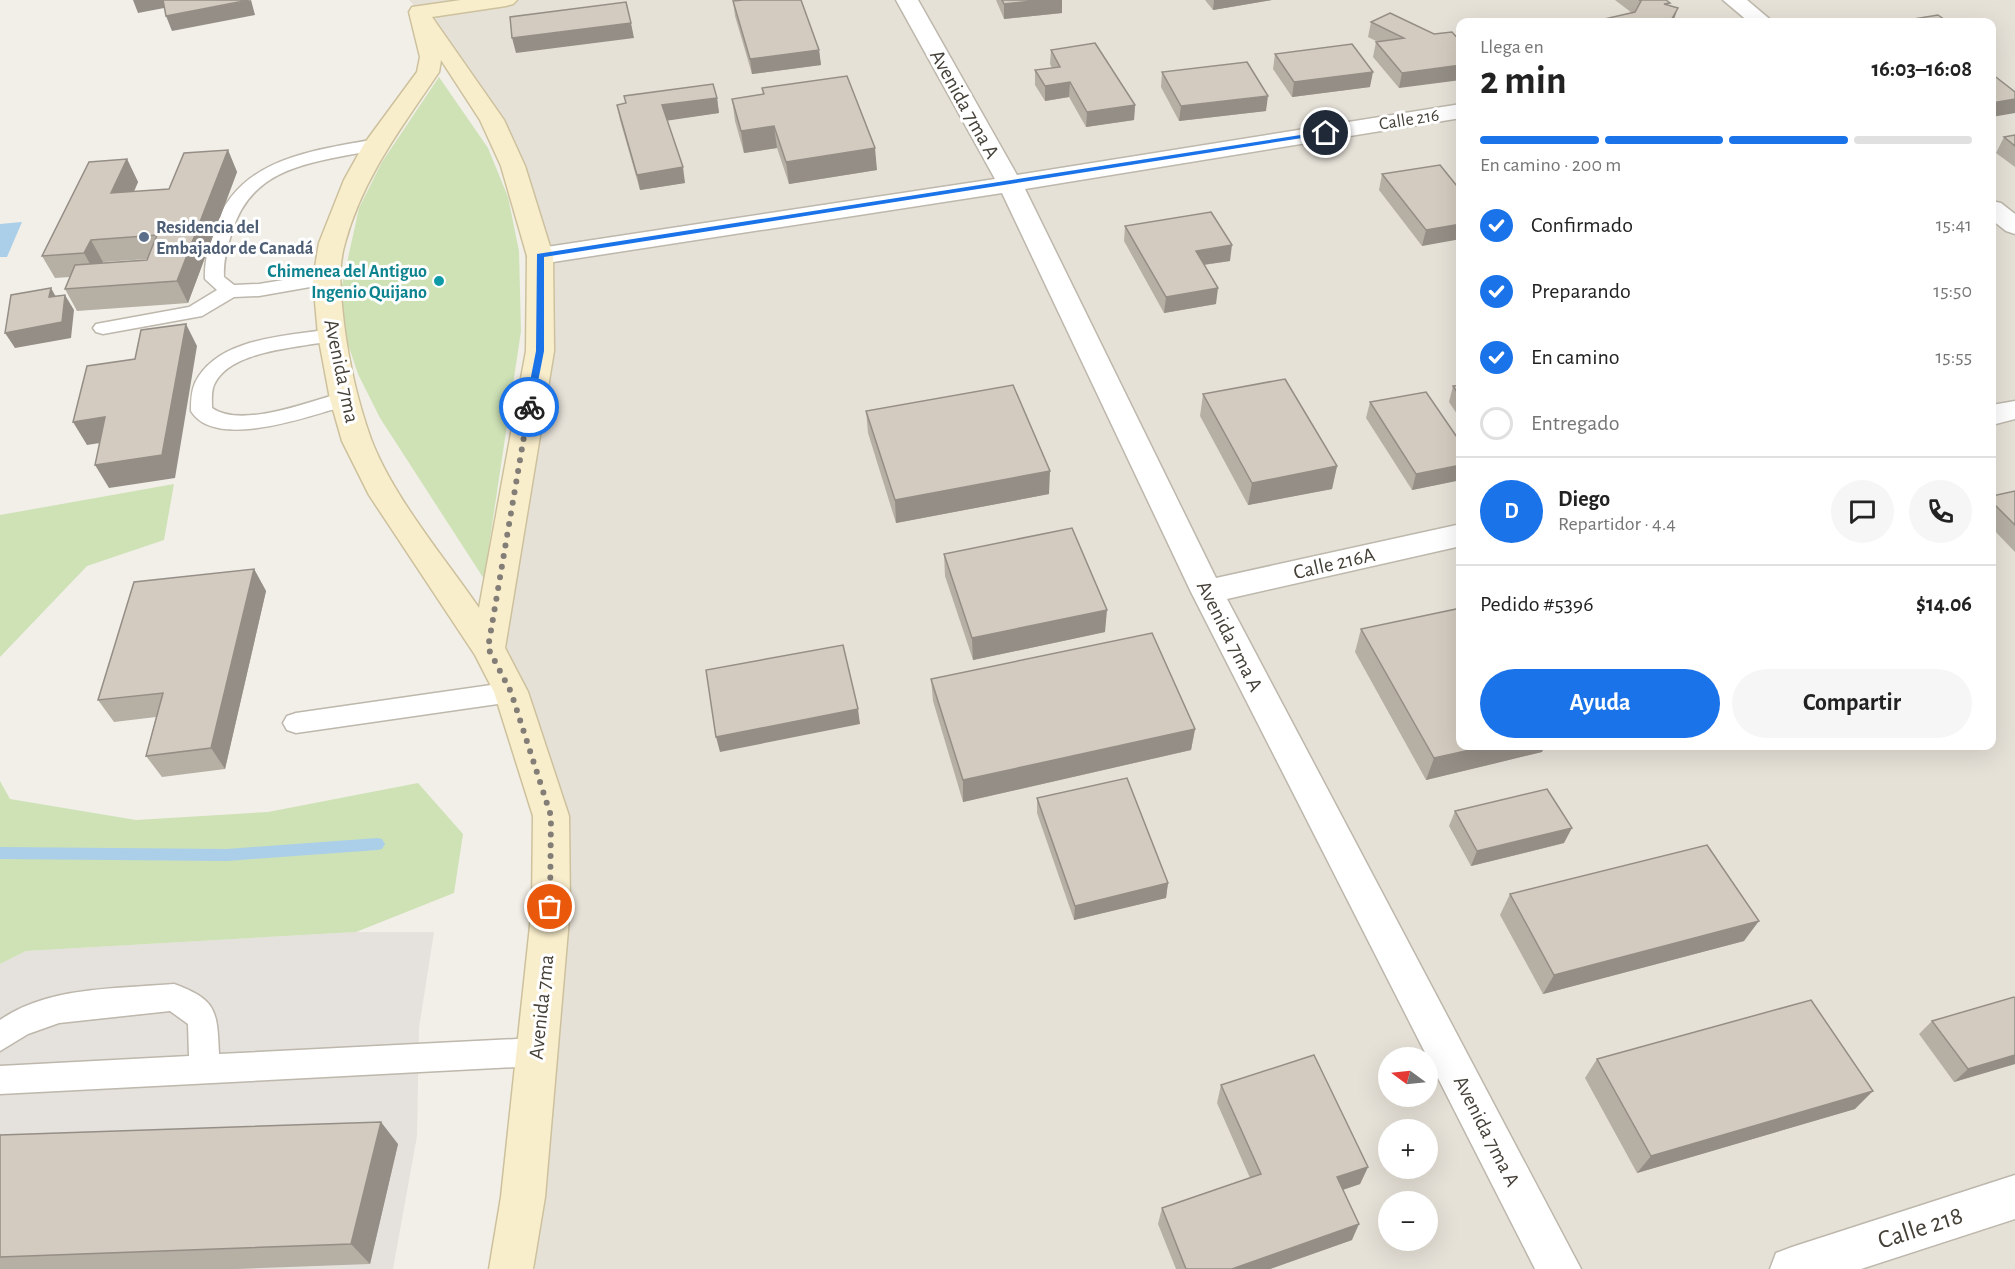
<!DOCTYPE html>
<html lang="es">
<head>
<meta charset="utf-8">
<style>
  :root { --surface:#fff; --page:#f6f6f6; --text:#222; --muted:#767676; --line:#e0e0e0; --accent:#1a73e8 }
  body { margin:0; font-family:"Alegreya Sans",sans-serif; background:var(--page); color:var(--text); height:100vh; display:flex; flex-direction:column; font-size:22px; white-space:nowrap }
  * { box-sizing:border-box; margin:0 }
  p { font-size:20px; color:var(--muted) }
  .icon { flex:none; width:33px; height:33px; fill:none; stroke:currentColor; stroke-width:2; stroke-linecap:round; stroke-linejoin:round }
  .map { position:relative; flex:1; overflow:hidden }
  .sheet { position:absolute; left:1456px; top:18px; width:540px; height:732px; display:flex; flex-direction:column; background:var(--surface); border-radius:12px; box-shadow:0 6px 24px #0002 }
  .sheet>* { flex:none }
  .needle { width:39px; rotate:285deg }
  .fabs { position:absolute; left:1378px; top:1047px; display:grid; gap:12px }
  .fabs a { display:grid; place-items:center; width:60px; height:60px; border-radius:50%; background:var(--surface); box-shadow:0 6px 24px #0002; font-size:30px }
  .pin { position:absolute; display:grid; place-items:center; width:51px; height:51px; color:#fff; margin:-26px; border:3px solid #fff; border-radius:50%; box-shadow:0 2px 6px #0007 }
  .courier { position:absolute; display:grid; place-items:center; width:60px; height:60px; margin:-30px; border:4px solid #1a73e8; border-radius:50%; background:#fff; color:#222; box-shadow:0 2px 8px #0007 }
  .head em { font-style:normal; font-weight:600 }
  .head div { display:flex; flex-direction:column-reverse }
  .head { display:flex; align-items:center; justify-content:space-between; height:102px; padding:0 24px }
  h1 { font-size:39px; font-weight:600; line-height:45px }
  .bar { display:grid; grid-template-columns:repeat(4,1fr); gap:9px 6px; align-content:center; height:72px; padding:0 24px }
  .bar i { height:8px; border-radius:4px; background:var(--line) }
  .bar .selected { background:var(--accent) }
  .bar p { grid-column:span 4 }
  .line { display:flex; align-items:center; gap:15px; padding:0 24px; border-top:2px solid var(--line) }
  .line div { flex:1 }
  .round { display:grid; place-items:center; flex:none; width:63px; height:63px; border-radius:32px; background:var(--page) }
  ol { padding:0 24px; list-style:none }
  li { display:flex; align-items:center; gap:18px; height:66px }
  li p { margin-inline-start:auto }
  li .icon { padding:6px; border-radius:50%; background:var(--accent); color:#fff; stroke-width:4 }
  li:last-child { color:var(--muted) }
  li i { width:33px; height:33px; border:3px solid var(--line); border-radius:50% }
  .cta { display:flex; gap:12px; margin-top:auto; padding:12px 24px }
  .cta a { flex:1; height:69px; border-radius:36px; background:var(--accent); color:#fff; font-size:24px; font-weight:600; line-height:69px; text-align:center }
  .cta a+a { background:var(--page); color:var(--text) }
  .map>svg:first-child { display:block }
  .residential { fill:#e6e1d7; fill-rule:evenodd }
  .industrial { fill:#e5e1dd }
  .green { fill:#cee2b6 }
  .water { fill:#abcfe8 }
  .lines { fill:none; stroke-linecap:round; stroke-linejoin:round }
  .stream { fill:#abcfe8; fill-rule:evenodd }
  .lane-casing { stroke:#bdb7ac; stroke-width:3 }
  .street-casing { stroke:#bdb7ac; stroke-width:3 }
  .secondary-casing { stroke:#cdc19d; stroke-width:3 }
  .lane { fill:#fff; fill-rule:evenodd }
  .street { fill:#fff; fill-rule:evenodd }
  .secondary { fill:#f9eecc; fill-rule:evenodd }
  .wall { fill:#b5afa4; fill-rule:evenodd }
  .shaded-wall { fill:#948e86 }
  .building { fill:#d3cbbf; stroke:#948e86; stroke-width:1.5 }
  .route { fill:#1a73e8 }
  .done { stroke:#827d76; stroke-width:6; stroke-dasharray:0 10.8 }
  .service-dot { fill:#5c6f8a; stroke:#fff; stroke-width:2 }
  .culture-dot { fill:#0f9aa8; stroke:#fff; stroke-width:2 }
  .labels { text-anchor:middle; stroke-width:6; stroke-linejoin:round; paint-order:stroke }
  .far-street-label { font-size:18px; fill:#454038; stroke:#fff }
  .far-service-label { font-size:18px; font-weight:bold; fill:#4e5e75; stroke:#fff; text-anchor:start }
  .far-culture-label { font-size:18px; font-weight:bold; fill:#0d838f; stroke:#fff; text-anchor:end }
  .street-label { font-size:21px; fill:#454038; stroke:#fff }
  .near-street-label { font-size:26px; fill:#454038; stroke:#fff }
</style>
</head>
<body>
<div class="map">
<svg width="2015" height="1269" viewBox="0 0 2015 1269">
  <rect width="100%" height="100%" fill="#f2efe8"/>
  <path class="residential" d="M409,0H2015V1269H511L551,816L488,648L540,256L513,166L420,12ZM1461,22H1992V746H1461ZM1389,1058H1428V1096H1389ZM1389,1130H1428V1168H1389ZM1389,1202H1428V1240H1389Z"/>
  <polygon class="industrial" points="356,932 434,932 419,1028 417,1136 393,1269 0,1269 0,964 26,951"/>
  <g class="green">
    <polygon points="439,77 488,148 508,197 519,251 521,331 484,579 380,418 358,374 345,335 341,290 359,208 382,162"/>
    <polygon points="174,484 164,540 87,566 0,657 0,515"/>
    <polygon points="0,781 10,799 136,820 268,812 418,783 463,834 454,893 356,932 26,951 0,964"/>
  </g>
  <polygon class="water" points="22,222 7,257 0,257 0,224"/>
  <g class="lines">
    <polygon class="stream" points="377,838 382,839 385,844 382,849 377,850 227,861 0,859 0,847 227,849"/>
    <g class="lane-casing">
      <g id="lane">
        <path d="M376,139L385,144L382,148C321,163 253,161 232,232C227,247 223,261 224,277L234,285L259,284L326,273L333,275L336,279L333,283L259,296L234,297L202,316L103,334L96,332L93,328L96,324L189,307L217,290L205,279C204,262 209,246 214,230C237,158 312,151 376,139Z"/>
        <path d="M332,329L339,331L342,335L339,339C306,348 230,348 214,385C211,392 212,401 212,408C242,429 311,401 344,392L351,394L354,399L351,404C315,414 216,452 191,411C191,402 191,392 195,383C217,337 288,336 332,329Z"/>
        <polygon points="511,682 520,685 523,692 520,699 511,702 296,733 287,730 283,723 287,716 296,713"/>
        <path d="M174,984C218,1000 217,1012 219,1054L536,1038L547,1042L551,1052L547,1062L536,1066L0,1094V1066L189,1056L188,1024L170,1011L59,1023L28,1034L0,1051V1020C49,986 117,989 174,984Z"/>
      </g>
    </g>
    <g class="street-casing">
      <g id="street">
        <polygon points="896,0 918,0 1017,175 1461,104 1461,118 1025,189 1216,578 1461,524 1461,546 1227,599 1581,1269 1535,1269 1191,592 1002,193 540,264 531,261 527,256 531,251 540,248 995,179"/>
        <polygon points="1723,0 1747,0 1773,22 1749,22"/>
        <polygon points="1992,201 2001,203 2015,214 2015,234 2006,231 1992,220"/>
        <polygon points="2015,401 2015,419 1992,425 1992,405"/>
        <polygon points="2015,1175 2015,1219 1861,1269 1770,1269 1776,1253 1792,1247"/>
      </g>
    </g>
    <g class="secondary-casing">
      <path id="secondary" d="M461,0H517L513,4L506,6L432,17L504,120L525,166L553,256L554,351L505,648L528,692L569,816L570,907L545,1197L533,1269H489L501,1197L532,907L533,816L494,692L475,655L369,495L342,441L330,399L318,335L313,279L319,243L344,180L364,144L417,72L420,57L409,12L412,7ZM441,60L480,120L501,166L527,256L526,351L479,608C444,557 393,497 371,439C358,403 349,363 344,324C341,296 337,270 345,243C363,177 402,127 439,72Z"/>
    </g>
    <use href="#lane" class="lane"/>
    <use href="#street" class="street"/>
    <use href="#secondary" class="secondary"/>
  </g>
  <g class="wall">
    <polygon points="996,0 1062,0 1062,13 1004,19"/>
    <polygon points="1205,0 1272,0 1213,10"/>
    <polygon points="1615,0 1666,0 1673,22 1602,22 1604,19 1632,13"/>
    <polygon points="733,1 819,50 821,65 752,74 735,16"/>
    <polygon points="1371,22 1434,34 1399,88 1373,57 1376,42 1378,42 1368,37"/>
    <polygon points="1051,50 1135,105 1134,120 1086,127 1069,97 1045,101 1035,85 1035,70 1052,68 1050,64"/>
    <polygon points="1275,54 1370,87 1292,97 1273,69"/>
    <polygon points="1162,72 1266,111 1179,121 1161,87"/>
    <polygon points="762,88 877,170 789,184 777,148 744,153 735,121 732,99 763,94"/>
    <polygon points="717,98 719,113 667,120 685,183 640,190 620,120 617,105"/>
    <polygon points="2015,135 2015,167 1996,153 2004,137"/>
    <path d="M228,150L237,172L188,303L77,311L65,289L70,277L55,278L42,256L127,159L138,182L134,192L169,189ZM147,259V260L102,263L103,262Z"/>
    <polygon points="1382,174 1461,191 1422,246 1379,190"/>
    <polygon points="1125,226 1230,261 1204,265 1216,304 1164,313 1124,241"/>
    <polygon points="1461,385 1461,420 1449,402 1453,386"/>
    <polygon points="1203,394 1337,466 1332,489 1248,505 1200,416"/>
    <polygon points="1370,402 1461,443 1461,480 1412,490 1366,418"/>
    <polygon points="866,411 1049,494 896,523 868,433"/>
    <polygon points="2015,491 2015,552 1992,528 1992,496"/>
    <polygon points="944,554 1105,632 973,660 945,576"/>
    <polygon points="254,569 266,591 225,769 162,777 146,756 156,717 114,722 98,700"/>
    <polygon points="1361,629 1542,752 1426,780 1355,652"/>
    <polygon points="931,679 1195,729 1191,750 963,802 933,701"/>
    <polygon points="1037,798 1168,883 1166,898 1074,920 1037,813"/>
    <polygon points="1455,811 1564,843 1471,866 1449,826"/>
    <polygon points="1510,894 1744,941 1543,994 1500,915"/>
    <polygon points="2015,998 2015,1064 1954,1082 1919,1034 1932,1021"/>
    <polygon points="1597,1059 1855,1109 1637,1173 1585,1078"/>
    <polygon points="1221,1085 1368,1167 1360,1184 1343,1190 1352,1240 1270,1269 1176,1269 1158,1224 1162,1208 1250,1178 1217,1103"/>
    <polygon points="0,1135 398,1144 370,1264 237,1269 0,1269"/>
  </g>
  <g class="shaded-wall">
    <polygon points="133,0 206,0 138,13"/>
    <polygon points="251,0 255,15 172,31 166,16"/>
    <polygon points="1043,0 1062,0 1062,13 1004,19 1004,4"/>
    <polygon points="1214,0 1272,0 1213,10"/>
    <polygon points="1678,8 1673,22 1670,22"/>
    <polygon points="631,23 634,38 516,53 512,38"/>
    <polygon points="819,50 821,65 752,74 750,59"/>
    <polygon points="1461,65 1461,80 1399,88 1402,73"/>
    <polygon points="1373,72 1370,87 1292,97 1294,82"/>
    <polygon points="1070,82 1069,97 1045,101 1045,86"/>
    <polygon points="1268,96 1266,111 1179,121 1181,106"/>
    <polygon points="717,98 719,113 665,121 662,105"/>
    <polygon points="2015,99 2015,113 1992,117 1992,103"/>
    <polygon points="1135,105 1134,120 1086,127 1087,112"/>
    <polygon points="774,126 777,148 744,153 741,131"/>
    <polygon points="875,148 877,170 789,184 786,162"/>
    <polygon points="228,150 237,172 188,303 177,281"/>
    <polygon points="127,159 138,182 123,215 111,193"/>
    <polygon points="683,167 685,183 640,190 637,175"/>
    <polygon points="1461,224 1461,239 1422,246 1426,230"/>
    <polygon points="91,240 103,262 96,275 84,253"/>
    <polygon points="1232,245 1230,261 1194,266 1196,251"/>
    <polygon points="51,288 60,304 49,297"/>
    <polygon points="1218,288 1216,304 1164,313 1166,297"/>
    <polygon points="65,295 74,310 71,338 15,348 5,333"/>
    <polygon points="186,324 197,346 175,478 109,488 95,465"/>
    <polygon points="105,417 119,440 87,445 73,422"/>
    <polygon points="1461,465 1461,480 1412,490 1416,474"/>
    <polygon points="1337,466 1332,489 1248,505 1252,483"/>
    <polygon points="1050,471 1049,494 896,523 895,500"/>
    <polygon points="254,569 266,591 225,769 211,748"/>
    <polygon points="1107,610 1105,632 973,660 972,638"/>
    <polygon points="858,709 860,724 720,752 716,737"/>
    <polygon points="1195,729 1191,750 963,802 963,780"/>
    <polygon points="1488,746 1545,746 1542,752 1426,780 1434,758"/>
    <polygon points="1572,828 1564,843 1471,866 1477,851"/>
    <polygon points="1168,883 1166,898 1074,920 1075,906"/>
    <polygon points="1759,921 1744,941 1543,994 1554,975"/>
    <polygon points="2015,1055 2015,1064 1954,1082 1968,1069"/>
    <polygon points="1873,1091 1855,1109 1637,1173 1651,1156"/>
    <polygon points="381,1122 398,1144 370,1264 351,1244"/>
    <polygon points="1368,1167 1360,1184 1330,1194 1337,1177"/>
    <polygon points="1359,1224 1352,1240 1270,1269 1232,1269"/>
  </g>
  <g class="building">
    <polygon points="163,0 249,0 166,16"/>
    <polygon points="743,0 801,0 819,50 750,59 733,1"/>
    <polygon points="1002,0 1043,0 1004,4"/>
    <polygon points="1639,0 1666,0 1670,3 1664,4 1678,8 1670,22 1608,22 1604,19 1635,12 1641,1"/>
    <polygon points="626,2 631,23 512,38 510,17"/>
    <polygon points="1390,13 1434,34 1452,32 1461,42 1461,65 1402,73 1376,42 1404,38 1371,22"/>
    <polygon points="1938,15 1948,22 1895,22"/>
    <polygon points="1095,43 1135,105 1087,112 1070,82 1045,86 1035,70 1060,67 1051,50"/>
    <polygon points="1352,44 1373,72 1294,82 1275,54"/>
    <polygon points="1247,62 1268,96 1181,106 1162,72"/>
    <polygon points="1992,74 2015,92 2015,99 1992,103"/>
    <polygon points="847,76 875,148 786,162 774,126 741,131 732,99 764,94 762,88"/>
    <polygon points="713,84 717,98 662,105 683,167 637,175 617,105 626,103 624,96"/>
    <polygon points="2015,135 2015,146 2004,137"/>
    <polygon points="228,150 177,281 65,289 75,265 147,260 157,235 91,240 84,253 42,256 89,162 127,159 111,193 169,189 184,153"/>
    <polygon points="1440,165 1461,191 1461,224 1426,230 1382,174"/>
    <polygon points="1211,212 1232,245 1196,251 1218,288 1166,297 1125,226"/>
    <polygon points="51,288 49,297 65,295 62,322 5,333 11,295"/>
    <polygon points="186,324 162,455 95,465 105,417 73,422 87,366 135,359 141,330"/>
    <polygon points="1285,379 1337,466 1252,483 1203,394"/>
    <polygon points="1013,385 1050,471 895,500 866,411"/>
    <polygon points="1461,385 1461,398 1453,386"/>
    <polygon points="1426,392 1461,443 1461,465 1416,474 1370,402"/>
    <polygon points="2015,491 2015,525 1992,502 1992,496"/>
    <polygon points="1072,528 1107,610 972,638 944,554"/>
    <polygon points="254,569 211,748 146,756 163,693 98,700 134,582"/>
    <polygon points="1461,608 1461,746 1488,746 1434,758 1361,629"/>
    <polygon points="1152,633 1195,729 963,780 931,679"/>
    <polygon points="843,645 858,709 716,737 706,670"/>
    <polygon points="1127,778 1168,883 1075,906 1037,798"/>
    <polygon points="1547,789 1572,828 1477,851 1455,811"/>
    <polygon points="1707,845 1759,921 1554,975 1510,894"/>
    <polygon points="2014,997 2015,998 2015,1055 1968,1069 1932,1021"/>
    <polygon points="1811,1000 1873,1091 1651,1156 1597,1059"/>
    <polygon points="1314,1055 1368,1167 1337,1177 1359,1224 1232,1269 1186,1269 1162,1208 1261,1174 1221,1085"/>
    <polygon points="381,1122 351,1244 0,1257 0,1135"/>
  </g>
  <polygon class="route" points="1326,131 1328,134 544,257 544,351 533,407 529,410 525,407 536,351 537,254"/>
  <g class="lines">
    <polyline class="done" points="529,407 488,648 511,692 551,816 550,907"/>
  </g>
  <circle class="service-dot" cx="144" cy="237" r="6"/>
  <circle class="culture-dot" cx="439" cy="281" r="6"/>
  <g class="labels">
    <g class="far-street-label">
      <text transform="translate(1409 119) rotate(-9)" y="6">Calle 216</text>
    </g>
    <g class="far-service-label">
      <text x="156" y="233">Residencia del<tspan x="156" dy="21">Embajador de Canadá</tspan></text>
    </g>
    <g class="far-culture-label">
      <text x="427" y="277">Chimenea del Antiguo<tspan x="427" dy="21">Ingenio Quijano</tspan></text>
    </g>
    <g class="street-label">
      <text transform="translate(965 104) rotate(61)" y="7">Avenida 7ma A</text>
      <text transform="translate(342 371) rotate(78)" y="7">Avenida 7ma</text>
      <text transform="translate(1334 563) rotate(-13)" y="7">Calle 216A</text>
      <text transform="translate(1230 636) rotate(63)" y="7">Avenida 7ma A</text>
      <text transform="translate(541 1007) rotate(-84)" y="7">Avenida 7ma</text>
      <text transform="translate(1487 1131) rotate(63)" y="7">Avenida 7ma A</text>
    </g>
    <g class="near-street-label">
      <text transform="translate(1920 1227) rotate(-18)" y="9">Calle 218</text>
    </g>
  </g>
</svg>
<div class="fabs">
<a><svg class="needle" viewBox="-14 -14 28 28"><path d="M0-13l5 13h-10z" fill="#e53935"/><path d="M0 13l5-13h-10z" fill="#767676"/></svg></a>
<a>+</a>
<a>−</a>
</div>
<div class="pin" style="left:550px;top:907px;background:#ea580c"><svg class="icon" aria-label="bag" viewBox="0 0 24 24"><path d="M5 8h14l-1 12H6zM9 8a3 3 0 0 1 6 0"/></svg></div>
<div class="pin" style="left:1326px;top:133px;background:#1f2937"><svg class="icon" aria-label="home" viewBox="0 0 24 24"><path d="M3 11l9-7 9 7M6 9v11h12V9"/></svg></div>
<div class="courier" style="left:529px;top:407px"><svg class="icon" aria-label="bike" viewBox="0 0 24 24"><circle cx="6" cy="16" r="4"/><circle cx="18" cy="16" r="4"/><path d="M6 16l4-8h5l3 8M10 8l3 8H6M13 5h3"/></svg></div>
<section class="sheet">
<div class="head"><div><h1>2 min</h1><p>Llega en</p></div><em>16:03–16:08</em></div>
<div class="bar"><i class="selected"></i><i class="selected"></i><i class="selected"></i><i></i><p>En camino · 200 m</p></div>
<ol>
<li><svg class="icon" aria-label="check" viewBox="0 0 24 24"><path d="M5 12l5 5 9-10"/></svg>Confirmado<p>15:41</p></li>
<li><svg class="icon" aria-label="check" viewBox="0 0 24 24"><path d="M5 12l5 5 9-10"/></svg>Preparando<p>15:50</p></li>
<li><svg class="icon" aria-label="check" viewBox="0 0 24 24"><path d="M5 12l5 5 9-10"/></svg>En camino<p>15:55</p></li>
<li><i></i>Entregado</li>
</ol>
<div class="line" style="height:108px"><b class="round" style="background:var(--accent);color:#fff">D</b><div><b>Diego</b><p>Repartidor · 4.4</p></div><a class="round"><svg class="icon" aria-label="chat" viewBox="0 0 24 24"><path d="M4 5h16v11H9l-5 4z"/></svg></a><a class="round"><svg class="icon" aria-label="phone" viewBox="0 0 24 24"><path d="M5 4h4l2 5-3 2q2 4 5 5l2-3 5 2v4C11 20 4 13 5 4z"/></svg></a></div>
<div class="line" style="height:78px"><div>Pedido #5396</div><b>$14.06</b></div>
<div class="cta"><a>Ayuda</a><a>Compartir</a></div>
</section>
</div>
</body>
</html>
